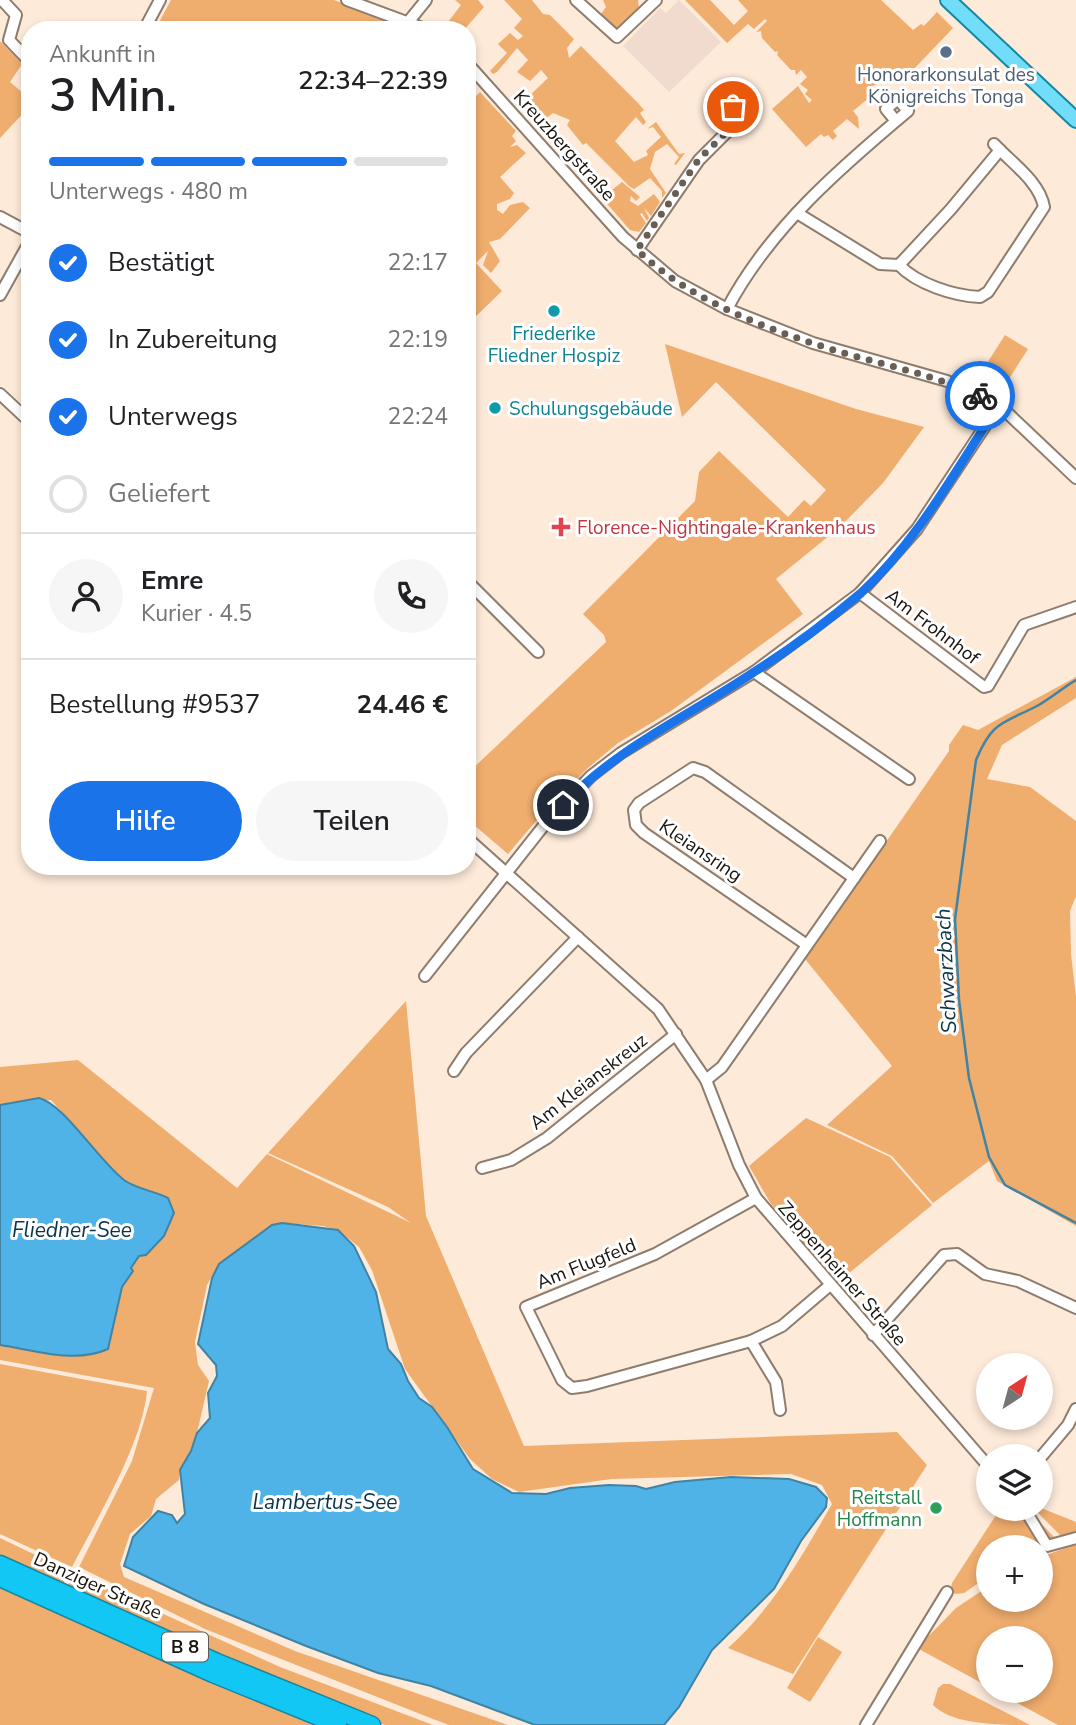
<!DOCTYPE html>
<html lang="de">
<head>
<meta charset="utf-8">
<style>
  :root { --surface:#fff; --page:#f6f6f6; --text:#202124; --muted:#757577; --line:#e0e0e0; --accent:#1a73e8 }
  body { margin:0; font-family:"Nunito Sans",sans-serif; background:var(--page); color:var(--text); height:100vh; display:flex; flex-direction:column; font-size:26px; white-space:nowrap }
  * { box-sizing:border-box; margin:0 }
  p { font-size:23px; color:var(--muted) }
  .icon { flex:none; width:38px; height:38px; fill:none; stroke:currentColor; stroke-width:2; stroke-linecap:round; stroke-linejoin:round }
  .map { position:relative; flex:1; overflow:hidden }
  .side { position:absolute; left:21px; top:21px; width:455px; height:854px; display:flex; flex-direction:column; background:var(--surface); border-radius:28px; box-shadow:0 4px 10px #0003 }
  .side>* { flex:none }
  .needle { width:46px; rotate:36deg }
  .controls { position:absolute; left:976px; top:1353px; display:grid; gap:14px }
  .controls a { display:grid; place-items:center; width:77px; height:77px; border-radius:50%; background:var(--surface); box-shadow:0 4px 10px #0003; font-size:35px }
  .pin { position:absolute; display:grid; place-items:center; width:60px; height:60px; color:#fff; margin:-30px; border:4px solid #fff; border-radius:50%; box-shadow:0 2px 7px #0007 }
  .courier { position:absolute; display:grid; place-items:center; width:70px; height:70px; margin:-35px; border:5px solid #1a73e8; border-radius:50%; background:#fff; color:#222; box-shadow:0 2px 9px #0007 }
  .headline em { font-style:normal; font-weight:600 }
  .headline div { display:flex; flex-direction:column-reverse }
  .headline { display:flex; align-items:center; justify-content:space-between; height:119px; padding:0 28px }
  h1 { font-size:46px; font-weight:600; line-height:52px }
  .bar { display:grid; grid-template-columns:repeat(4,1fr); gap:10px 7px; align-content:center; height:84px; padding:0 28px }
  .bar i { height:9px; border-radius:5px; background:var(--line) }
  .bar .current { background:var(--accent) }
  .bar p { grid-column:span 4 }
  .line { display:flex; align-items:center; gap:18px; padding:0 28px; border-top:2px solid var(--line) }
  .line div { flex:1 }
  .round { display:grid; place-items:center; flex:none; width:74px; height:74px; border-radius:37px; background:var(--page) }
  ol { padding:0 28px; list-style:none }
  li { display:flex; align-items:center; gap:21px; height:77px }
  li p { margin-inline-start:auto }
  li .icon { padding:7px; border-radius:50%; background:var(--accent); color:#fff; stroke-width:4 }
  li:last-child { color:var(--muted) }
  li i { width:38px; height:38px; border:4px solid var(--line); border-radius:50% }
  .action { display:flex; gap:14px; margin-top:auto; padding:14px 28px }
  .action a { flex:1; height:80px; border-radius:42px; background:var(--accent); color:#fff; font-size:28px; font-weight:600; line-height:80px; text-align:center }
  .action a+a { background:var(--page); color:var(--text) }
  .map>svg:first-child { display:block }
  .education { fill:#f1dbce }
  .green { fill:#efad6e }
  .water { fill:#50b3e7; stroke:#3f83a5; stroke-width:2 }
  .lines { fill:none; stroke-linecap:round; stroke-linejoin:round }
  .stream { stroke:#3f83a5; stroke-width:2.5 }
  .minor-casing { stroke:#8e7d6e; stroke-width:14 }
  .major-casing { stroke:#1488a3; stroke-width:18 }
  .highway-casing { stroke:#1488a3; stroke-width:19 }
  .minor { stroke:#fff; stroke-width:10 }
  .major { stroke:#71ddf8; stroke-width:14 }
  .highway { stroke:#12c7f4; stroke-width:16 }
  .done { stroke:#685e54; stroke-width:7; stroke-dasharray:0 12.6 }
  .route { stroke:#1a73e8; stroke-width:9 }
  .service-dot { fill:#5c6f8a; stroke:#fff; stroke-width:2.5 }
  .culture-dot { fill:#0f9aa8; stroke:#fff; stroke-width:2.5 }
  .health-dot { fill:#e0444e; stroke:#fff; stroke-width:2.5 }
  .leisure-dot { fill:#2e9e5b; stroke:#fff; stroke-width:2.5 }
  .labels { text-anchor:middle; stroke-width:6; stroke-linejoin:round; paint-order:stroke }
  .shield { fill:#fff; stroke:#5d5955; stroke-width:2 }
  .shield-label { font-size:18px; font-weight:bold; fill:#18120c }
  .service-label { font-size:19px; fill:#4e5e75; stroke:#fff }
  .street-label { font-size:19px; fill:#18120c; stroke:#fff }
  .culture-label { font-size:19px; fill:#0d838f; stroke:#fff }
  .health-label { font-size:19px; fill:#be3a42; stroke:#fff; text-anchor:start }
  .leisure-label { font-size:19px; fill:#27864d; stroke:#fff; text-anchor:end }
  .water-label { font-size:21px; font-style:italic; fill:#09354b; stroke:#fff }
</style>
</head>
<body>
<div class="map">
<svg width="1076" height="1725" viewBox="0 0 1076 1725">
  <rect width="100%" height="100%" fill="#fdead9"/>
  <polygon class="education" points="679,0 721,42 669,92 623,46 660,8 666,13"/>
  <g class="green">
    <polygon points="171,0 334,0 389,21 385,30 155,30"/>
    <polygon points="455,0 478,0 484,7 464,30 442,30 461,5"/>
    <polygon points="504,0 532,0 543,14 550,15 574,39 567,48 569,58 581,46 638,103 644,110 640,113 646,122 643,125 636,117 615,141 634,162 648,155 646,151 661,137 653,127 647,129 656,122 679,154 685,153 676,165 674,164 679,157 667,144 655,152 650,169 666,193 662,198 662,191 650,178 634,189 629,186 586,143 583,145 567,125 570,120 553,113 539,124 527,114 526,99 548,78 541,70 530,81 517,72 528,60 517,48 497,72 493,74 490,71 507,53 498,44 510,33 518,40 523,36 514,28 522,19"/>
    <polygon points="603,0 638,0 639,9 616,30 600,15 606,7"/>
    <polygon points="685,0 710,0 734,25 748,11 738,0 881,0 913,30 921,24 924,26 937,12 953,28 913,70 898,80 891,73 872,87 870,97 853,111 858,117 859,129 847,119 833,131 837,136 833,140 828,135 824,137 821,134 806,147 772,109 798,86 809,103 812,100 805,94 808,90 800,84 807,77 801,70 796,75 795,70 791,70 777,55 778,51 775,52 762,38 761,31 756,32 767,21 765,19 754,29 748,24 727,43"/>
    <polygon points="0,41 22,64 10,82 30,99 30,106 0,138"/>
    <polygon points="480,92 516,131 512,136 516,141 510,147 517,145 526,153 500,177 514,193 510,199 497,204 497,210 503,214 510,205 523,202 530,208 500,239 489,242 500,261 491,273 483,265 488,251 476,263 502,291 467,325 467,105"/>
    <polygon points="622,182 640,197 636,201 631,196 630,201 638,206 654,194 660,202 651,216 644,208 649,218 647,221 642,213 640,214 646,223 639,232 630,230 602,198"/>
    <polygon points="1005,335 1028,349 998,396 975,382"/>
    <polygon points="665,344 856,409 924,427 883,483 841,526 776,579 803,614 671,711 618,743 588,768 542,814 508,854 467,819 467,774 606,642 604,635 583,614 695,501 699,472 719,451 788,517 804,500 811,506 826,490 716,382 682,417"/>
    <polygon points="1076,677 1076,698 1002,745 987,779 1030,787 1076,821 1076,896 1070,911 1071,954 1076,997 1076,1226 997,1181 989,1161 933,1203 892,1156 827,1125 892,1066 805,959 949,751 949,745 963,725 978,730"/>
    <path d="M406,1001L426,1216L524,1446L897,1432L927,1465L793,1674L728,1648C773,1608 802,1556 832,1504L822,1485L791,1474L611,1479L519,1492L492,1479L470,1459L405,1369L372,1270L359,1247L338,1230L323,1226L282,1223L272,1225L219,1264L207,1285L195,1342L198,1365L209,1381L197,1433L191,1451L180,1470L179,1480L156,1499L151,1516L130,1534L120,1564L124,1577L295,1651L508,1725H449L433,1719L205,1629L79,1567L132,1461L154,1388L0,1360V1345L68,1356L116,1308L122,1287L139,1255H146L164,1236L143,1189L127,1182L115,1173L51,1100L0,1105V1067L78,1060L237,1188L267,1154L411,1223L388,1207L268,1153Z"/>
    <polygon points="806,1118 890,1157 932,1205 837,1283 771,1204 749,1166"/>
    <path d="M0,1364L147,1391C142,1445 97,1518 72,1567L0,1534Z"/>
    <polygon points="1041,1508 1076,1522 1076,1537 1066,1541 1034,1509"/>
    <polygon points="1000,1509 1027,1509 1059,1542 1041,1549 989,1547 989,1576 964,1593 955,1594 951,1589 952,1583"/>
    <polygon points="0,1538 69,1571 62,1587 0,1558"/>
    <polygon points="1076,1544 1076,1725 1058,1725 995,1691 1041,1690 1041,1638 989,1638 989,1687 917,1648 956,1608 989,1586 989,1600 1041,1600 1041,1557"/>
    <polygon points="73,1573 280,1667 433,1725 385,1725 333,1706 66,1590"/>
    <polygon points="0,1585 322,1725 0,1725"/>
    <polygon points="818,1637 842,1652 810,1702 787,1688"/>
    <path d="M943,1684H950L1030,1725C1001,1725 952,1725 933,1705L938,1688Z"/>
  </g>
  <g class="water">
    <path d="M39,1098C64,1104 98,1160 124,1180C134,1188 154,1191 168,1198L174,1213L164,1236L146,1255L139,1256L131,1268L133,1271L122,1287L108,1349C75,1364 34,1350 0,1345V1105Z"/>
    <polygon points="282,1223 338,1230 354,1246 376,1292 388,1349 401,1364 408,1381 419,1398 432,1407 447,1427 473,1469 512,1493 546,1494 570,1488 609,1485 636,1486 646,1489 675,1482 731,1477 789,1479 816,1487 827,1498 826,1507 801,1541 774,1589 712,1650 679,1707 664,1725 535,1725 431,1686 378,1673 306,1646 204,1604 124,1566 133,1537 158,1511 172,1515 177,1523 185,1514 180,1470 191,1451 197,1433 210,1418 208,1393 217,1376 216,1365 198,1344 212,1278 219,1264 272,1225"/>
  </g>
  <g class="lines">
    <path class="stream" d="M1076,680C1062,688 1049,700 1035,707C1001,724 992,722 976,760L955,919L959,1000L969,1078L989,1157L1005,1185L1076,1223"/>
    <g class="minor-casing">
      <g id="minor">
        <polyline points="2,0 16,15 9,40 30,62"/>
        <polyline points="347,0 428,30"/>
        <polyline points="576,0 617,37 656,0"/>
        <polyline points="409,21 426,0"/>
        <polyline points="144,30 160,0"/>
        <polyline points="467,63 623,237 675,281 727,309 813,343 947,381 999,405 1076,478"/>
        <circle cx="742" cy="111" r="9"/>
        <polyline points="797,213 880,264 899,265 951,209 1000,150 994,144"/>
        <polyline points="0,217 30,233"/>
        <polyline points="637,250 699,160 739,120"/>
        <path d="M899,265C917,284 954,296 980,297L988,292L1044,207C1040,184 1016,166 1000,150"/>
        <polyline points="0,295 30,241"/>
        <path d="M727,309C769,229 840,168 908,111L898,99L886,109L896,121"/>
        <polyline points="0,394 30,422"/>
        <polyline points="467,581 538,652"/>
        <polyline points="860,593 984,687 988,686 1024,625 1076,607"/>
        <polyline points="754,672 909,779"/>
        <polyline points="467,838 658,1009 706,1080 739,1165 756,1198 989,1467"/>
        <polyline points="807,945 644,833 636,825 634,810 639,803 693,768 705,772 854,878"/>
        <polyline points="425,976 549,819 591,776 621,753 754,672 860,593 917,529 999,405"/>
        <polyline points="454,1071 466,1053 578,937"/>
        <polyline points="706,1080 722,1067 880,841"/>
        <polyline points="482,1168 511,1160 547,1138 676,1034"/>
        <polyline points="756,1198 655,1254 526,1307 562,1380 572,1388 587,1386 751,1341 782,1326 829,1286"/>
        <polyline points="873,1335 944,1255 957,1254 985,1274 1018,1281 1076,1308"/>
        <polyline points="751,1341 776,1382 780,1410"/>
        <polyline points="1041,1457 1068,1425 1076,1409"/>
        <polyline points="1024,1508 1047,1546 1076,1538"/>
        <polyline points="866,1725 947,1592"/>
      </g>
    </g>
    <g class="major-casing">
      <polyline id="major" points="948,0 1076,120"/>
    </g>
    <g class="highway-casing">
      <g id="highway">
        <polyline points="0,1564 217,1662 372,1725"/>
        <polyline points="0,1578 213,1674 338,1725"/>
      </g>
    </g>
    <use href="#minor" class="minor"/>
    <use href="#major" class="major"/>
    <use href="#highway" class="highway"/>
  </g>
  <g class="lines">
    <path class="done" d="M733,107V115L739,120L699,159L637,250C693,303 774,332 847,354C893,367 936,376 980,396"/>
    <path class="route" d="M563,805C618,747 689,716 754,672C791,649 828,621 861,593C918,541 956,469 999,405L980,396"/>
  </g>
  <circle class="service-dot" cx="946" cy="52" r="7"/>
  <g class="culture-dot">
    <circle cx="554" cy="311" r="7"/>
    <circle cx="495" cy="408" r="7"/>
  </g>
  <path class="health-dot" d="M557.5 516.5h7v7h7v7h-7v7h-7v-7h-7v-7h7z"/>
  <circle class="leisure-dot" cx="936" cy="1508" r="7"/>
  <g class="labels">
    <rect class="shield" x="162" y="1632.5" width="46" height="29" rx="5"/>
    <g class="shield-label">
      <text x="185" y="1653">B 8</text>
    </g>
    <g class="service-label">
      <text x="946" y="81">Honorarkonsulat des<tspan x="946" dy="22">Königreichs Tonga</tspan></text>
    </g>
    <g class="street-label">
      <text transform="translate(565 145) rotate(48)" y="7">Kreuzbergstraße</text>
      <text transform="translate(933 626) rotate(37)" y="7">Am Frohnhof</text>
      <text transform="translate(701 850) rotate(34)" y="7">Kleiansring</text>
      <text transform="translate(588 1081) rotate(-38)" y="7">Am Kleianskreuz</text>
      <text transform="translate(586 1263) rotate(-22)" y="7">Am Flugfeld</text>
      <text transform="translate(843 1273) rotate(49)" y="7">Zeppenheimer Straße</text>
      <text transform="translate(98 1585) rotate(24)" y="7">Danziger Straße</text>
    </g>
    <g class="culture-label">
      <text x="554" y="340">Friederike<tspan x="554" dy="22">Fliedner Hospiz</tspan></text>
      <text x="509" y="415" text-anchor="start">Schulungsgebäude</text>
    </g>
    <g class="health-label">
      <text x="577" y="534">Florence-Nightingale-Krankenhaus</text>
    </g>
    <g class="leisure-label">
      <text x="922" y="1504">Reitstall<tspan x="922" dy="22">Hoffmann</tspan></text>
    </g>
    <g class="water-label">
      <text transform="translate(946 971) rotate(-93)" y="7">Schwarzbach</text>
      <text x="72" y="1237">Fliedner-See</text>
      <text x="325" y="1509">Lambertus-See</text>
    </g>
  </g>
</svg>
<div class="controls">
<a><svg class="needle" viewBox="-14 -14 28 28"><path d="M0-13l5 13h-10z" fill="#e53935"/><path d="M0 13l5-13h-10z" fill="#757577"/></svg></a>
<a><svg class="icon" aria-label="layers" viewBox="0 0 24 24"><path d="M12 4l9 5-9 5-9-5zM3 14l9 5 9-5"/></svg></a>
<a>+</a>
<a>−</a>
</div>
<div class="pin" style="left:733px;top:107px;background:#ea580c"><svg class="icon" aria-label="bag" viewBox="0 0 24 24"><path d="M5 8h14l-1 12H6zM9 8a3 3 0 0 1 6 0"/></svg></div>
<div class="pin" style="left:563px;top:805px;background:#1f2937"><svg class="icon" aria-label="home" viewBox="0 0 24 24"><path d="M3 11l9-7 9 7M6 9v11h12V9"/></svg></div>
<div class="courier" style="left:980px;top:396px"><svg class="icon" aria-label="bike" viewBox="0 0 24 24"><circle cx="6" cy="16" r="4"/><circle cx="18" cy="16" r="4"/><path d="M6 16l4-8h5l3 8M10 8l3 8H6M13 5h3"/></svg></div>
<section class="side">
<div class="headline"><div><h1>3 Min.</h1><p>Ankunft in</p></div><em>22:34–22:39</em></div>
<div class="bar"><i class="current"></i><i class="current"></i><i class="current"></i><i></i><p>Unterwegs · 480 m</p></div>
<ol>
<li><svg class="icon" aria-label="check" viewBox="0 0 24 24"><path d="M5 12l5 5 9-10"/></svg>Bestätigt<p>22:17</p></li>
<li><svg class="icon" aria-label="check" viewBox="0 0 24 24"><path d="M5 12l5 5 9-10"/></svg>In Zubereitung<p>22:19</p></li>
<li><svg class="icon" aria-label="check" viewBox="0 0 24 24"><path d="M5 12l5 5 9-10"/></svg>Unterwegs<p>22:24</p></li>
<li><i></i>Geliefert</li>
</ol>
<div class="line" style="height:126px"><a class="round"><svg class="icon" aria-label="person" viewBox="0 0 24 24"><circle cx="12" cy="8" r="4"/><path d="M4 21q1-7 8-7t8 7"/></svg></a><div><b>Emre</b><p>Kurier · 4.5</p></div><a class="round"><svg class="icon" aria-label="phone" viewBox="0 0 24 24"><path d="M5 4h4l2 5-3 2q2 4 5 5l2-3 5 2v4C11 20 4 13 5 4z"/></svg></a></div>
<div class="line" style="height:91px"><div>Bestellung #9537</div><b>24.46 €</b></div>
<div class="action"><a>Hilfe</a><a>Teilen</a></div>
</section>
</div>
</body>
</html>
